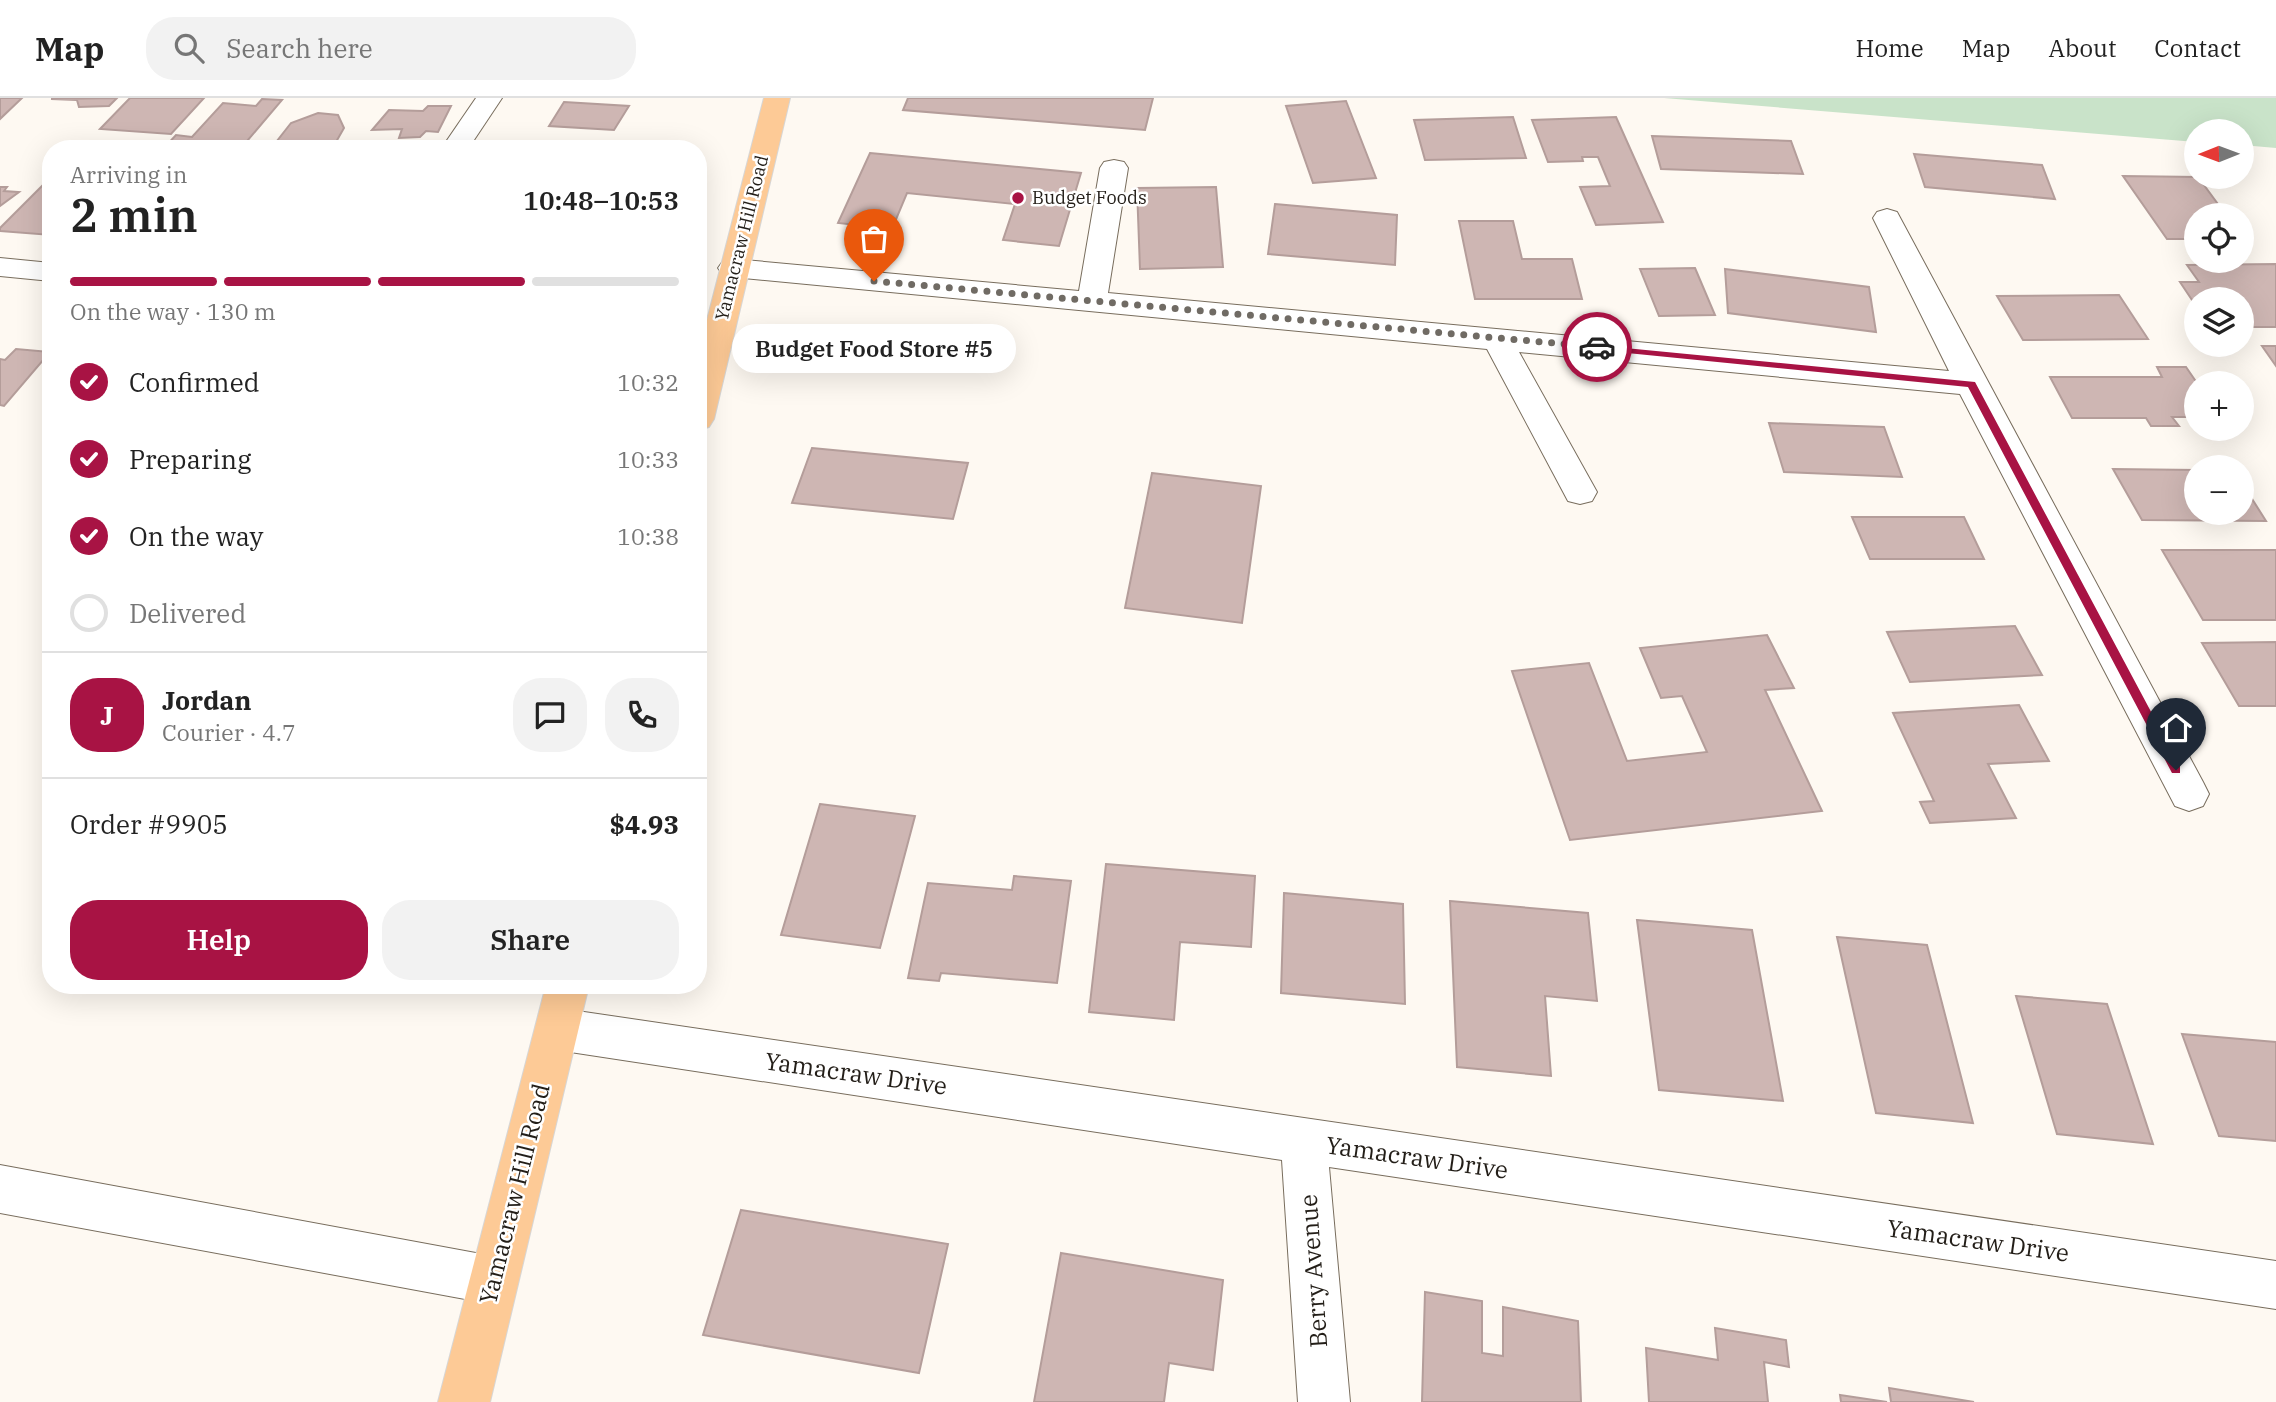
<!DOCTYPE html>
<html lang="en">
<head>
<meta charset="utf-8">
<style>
  :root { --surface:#fff; --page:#f2f2f2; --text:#222; --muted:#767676; --line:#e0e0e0; --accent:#a81344 }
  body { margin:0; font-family:"IBM Plex Serif",serif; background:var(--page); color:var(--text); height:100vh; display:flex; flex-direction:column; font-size:26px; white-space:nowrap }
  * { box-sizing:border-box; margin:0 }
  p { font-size:23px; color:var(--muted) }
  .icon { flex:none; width:38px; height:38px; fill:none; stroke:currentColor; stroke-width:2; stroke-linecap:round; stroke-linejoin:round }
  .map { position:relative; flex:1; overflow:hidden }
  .details { position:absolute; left:42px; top:42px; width:665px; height:854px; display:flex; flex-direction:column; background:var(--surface); border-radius:28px; box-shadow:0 7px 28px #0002 }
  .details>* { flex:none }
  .needle { width:46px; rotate:269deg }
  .buttons { position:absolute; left:2184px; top:21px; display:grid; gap:14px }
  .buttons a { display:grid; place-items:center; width:70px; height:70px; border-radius:50%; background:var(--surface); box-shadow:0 7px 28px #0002; font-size:35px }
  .pin { position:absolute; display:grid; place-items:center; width:60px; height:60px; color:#fff; margin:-72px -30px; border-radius:50% 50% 50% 0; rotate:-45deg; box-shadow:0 0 7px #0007 }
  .pin .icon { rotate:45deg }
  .courier { position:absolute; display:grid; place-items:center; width:70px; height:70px; margin:-35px; border:5px solid #a81344; border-radius:50%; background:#fff; color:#222; box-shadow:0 2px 9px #0007 }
  .bubble { position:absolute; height:49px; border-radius:24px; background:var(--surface); box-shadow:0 7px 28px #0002; font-size:23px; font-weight:600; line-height:49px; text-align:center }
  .summary em { font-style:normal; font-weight:600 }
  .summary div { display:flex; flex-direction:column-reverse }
  .summary { display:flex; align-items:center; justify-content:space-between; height:119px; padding:0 28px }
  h1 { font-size:46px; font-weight:600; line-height:52px }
  .bar { display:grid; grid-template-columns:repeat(4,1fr); gap:10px 7px; align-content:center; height:84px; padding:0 28px }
  .bar i { height:9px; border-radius:5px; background:var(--line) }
  .bar .active { background:var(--accent) }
  .bar p { grid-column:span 4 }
  .line { display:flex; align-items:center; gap:18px; padding:0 28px; border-top:2px solid var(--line) }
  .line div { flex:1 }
  .round { display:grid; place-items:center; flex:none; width:74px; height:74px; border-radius:28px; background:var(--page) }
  ol { padding:0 28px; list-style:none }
  li { display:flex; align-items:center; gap:21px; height:77px }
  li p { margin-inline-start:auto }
  li .icon { padding:7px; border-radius:50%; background:var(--accent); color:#fff; stroke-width:4 }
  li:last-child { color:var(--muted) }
  li i { width:38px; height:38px; border:4px solid var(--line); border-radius:50% }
  .action { display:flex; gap:14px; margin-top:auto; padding:14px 28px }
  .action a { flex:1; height:80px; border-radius:28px; background:var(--accent); color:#fff; font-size:28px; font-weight:600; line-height:80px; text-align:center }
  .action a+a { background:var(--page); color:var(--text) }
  header { display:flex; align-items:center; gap:42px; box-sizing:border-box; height:98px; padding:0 35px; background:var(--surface); border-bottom:2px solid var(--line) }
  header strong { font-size:33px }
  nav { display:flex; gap:38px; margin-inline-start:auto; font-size:24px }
  .search { width:490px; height:63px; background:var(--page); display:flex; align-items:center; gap:18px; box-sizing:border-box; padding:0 24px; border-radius:28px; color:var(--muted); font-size:26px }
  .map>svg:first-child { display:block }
  .green { fill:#c9e3c9 }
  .building { fill:#ceb6b3; stroke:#b49d9a; stroke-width:2 }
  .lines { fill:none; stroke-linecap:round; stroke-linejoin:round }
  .minor-casing { stroke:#786d5d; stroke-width:2 }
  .major-casing { stroke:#d7d6d5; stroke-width:2 }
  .minor { fill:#fff; fill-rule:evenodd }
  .major { fill:#fdca96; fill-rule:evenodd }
  .route { fill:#a81344 }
  .done { stroke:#706b64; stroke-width:7; stroke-dasharray:0 12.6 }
  .poi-dot { fill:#a81344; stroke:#fff; stroke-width:2.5 }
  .labels { text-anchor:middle; stroke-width:5; stroke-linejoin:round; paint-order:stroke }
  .far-poi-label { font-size:18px; fill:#231e18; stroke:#fff; text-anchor:start }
  .far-street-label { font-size:18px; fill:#231e18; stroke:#fff }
  .near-street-label { font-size:24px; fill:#231e18; stroke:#fff }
</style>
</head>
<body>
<header>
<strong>Map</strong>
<div class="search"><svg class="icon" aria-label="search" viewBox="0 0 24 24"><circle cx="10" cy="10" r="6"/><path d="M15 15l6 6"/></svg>Search here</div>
<nav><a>Home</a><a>Map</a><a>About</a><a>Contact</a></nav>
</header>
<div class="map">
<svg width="2276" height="1304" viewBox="0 0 2276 1304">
  <rect width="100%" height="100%" fill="#fef9f2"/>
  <polygon class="green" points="1664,0 2276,0 2276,50 2242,47 2242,33 2196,33 2196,44"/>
  <g class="building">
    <polygon points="0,0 22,0 0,21"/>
    <polygon points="117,0 109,8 79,9 77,2 51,1"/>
    <polygon points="130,0 204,0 171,36 100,31"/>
    <polygon points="908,0 1153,0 1145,32 903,12"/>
    <polygon points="262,1 282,2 242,49 163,51 176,37 192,39 223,5 256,8"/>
    <polygon points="1346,3 1376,80 1313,85 1286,8"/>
    <polygon points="564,4 629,8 614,32 549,28"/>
    <polygon points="428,8 451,8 438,34 426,33 420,39 399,40 402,31 372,32 389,12 423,13"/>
    <polygon points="318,15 338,17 344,30 332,51 273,48 291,25"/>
    <polygon points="1513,19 1526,60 1425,62 1414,22"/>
    <polygon points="1616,19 1663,124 1596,127 1580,89 1610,88 1598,59 1582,59 1583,63 1548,64 1532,22"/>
    <polygon points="1652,38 1791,43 1803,76 1661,71"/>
    <polygon points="870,55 1081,75 1059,148 1003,142 1015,106 907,95 892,131 838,125"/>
    <polygon points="1914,56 2042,67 2055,101 1925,89"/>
    <polygon points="2123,78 2198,79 2226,117 2196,117 2196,141 2167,141"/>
    <polygon points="51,79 51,137 0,133 0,130"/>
    <polygon points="0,89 7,89 4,93 19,94 0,108"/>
    <polygon points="1216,89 1223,169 1140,171 1137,90"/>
    <polygon points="1275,106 1397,117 1395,167 1268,156"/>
    <polygon points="1459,123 1513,123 1522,161 1572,161 1582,201 1475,201"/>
    <polygon points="2276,166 2276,229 2242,229 2242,201 2196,201 2196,208 2180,184 2199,184 2187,167"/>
    <polygon points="1695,170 1715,217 1659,218 1640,171"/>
    <polygon points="1725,171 1869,189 1876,234 1728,215"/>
    <polygon points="2119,197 2148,241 2023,242 1997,198"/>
    <polygon points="2262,248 2276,248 2276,268"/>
    <polygon points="16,251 50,254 4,308 0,307 0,261 5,262"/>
    <polygon points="2157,269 2186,269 2197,285 2196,319 2172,319 2179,328 2151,328 2146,320 2072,320 2050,279 2162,279"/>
    <polygon points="1769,325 1884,329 1902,379 1784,374"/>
    <polygon points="812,350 968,365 953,421 792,405"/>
    <polygon points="2113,371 2196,372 2196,415 2242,415 2242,385 2266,423 2142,422"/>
    <polygon points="1152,375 1261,388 1242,525 1125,510"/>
    <polygon points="1852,419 1964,419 1984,461 1870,461"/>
    <polygon points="2162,452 2276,452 2276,522 2203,522"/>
    <polygon points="2015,528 2042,577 1910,584 1887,534"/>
    <polygon points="1767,537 1794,590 1765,592 1822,713 1570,742 1512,573 1589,565 1627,663 1707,654 1682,598 1661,600 1640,550"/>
    <polygon points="2276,544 2276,608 2239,608 2202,545"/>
    <polygon points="2019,607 2049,663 1988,666 2016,720 1930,725 1920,704 1934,703 1893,615"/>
    <polygon points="820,706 915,718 880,850 781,837"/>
    <polygon points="1106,766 1255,778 1251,849 1180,844 1174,922 1089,914"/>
    <polygon points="1014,778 1071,783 1057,885 941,875 939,883 908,880 928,785 1012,792"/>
    <polygon points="1284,795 1403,806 1405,906 1281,895"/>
    <polygon points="1450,803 1588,815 1597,903 1545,898 1551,978 1457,969"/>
    <polygon points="1637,822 1752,832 1783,1003 1659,992"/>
    <polygon points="1837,839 1927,847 1973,1025 1876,1015"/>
    <polygon points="2016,898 2107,906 2153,1046 2057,1036"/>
    <polygon points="2182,936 2276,944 2276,1043 2219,1038"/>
    <polygon points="741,1112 948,1146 919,1275 703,1237"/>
    <polygon points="1061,1155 1223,1182 1213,1272 1169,1265 1164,1304 1034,1304"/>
    <polygon points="1425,1194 1482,1203 1482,1255 1503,1258 1503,1209 1578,1223 1581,1304 1422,1304"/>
    <polygon points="1715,1230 1786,1242 1789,1269 1764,1264 1768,1304 1649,1304 1646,1250 1718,1262"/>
    <polygon points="1889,1290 1974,1304 1891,1304"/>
    <polygon points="1840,1297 1887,1304 1841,1304"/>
  </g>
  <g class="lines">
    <g class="minor-casing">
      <g id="minor">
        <polygon points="476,0 502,0 468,51 441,51"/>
        <polygon points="1114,62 1124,64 1128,70 1108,195 1949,273 1873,120 1877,114 1887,111 1897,114 2203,684 2209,696 2203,708 2189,713 2175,708 1960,296 1519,254 1597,394 1592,403 1580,406 1568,403 1487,251 733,179 723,177 718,170 723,163 733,161 1079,193 1100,70 1104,64"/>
        <polygon points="0,160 51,165 51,183 0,178"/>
        <polygon points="557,910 2276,1163 2276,1211 1329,1069 1350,1304 1298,1304 1282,1062 557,952 541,946 535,931 541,916"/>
        <polygon points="0,1067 492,1158 509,1165 516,1182 509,1199 492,1206 0,1115"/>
      </g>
    </g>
    <g class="major-casing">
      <g id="major">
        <polygon points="764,0 790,0 714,321 709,329 698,332 698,257"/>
        <polygon points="546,887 589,887 490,1304 438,1304"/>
      </g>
    </g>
    <use href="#minor" class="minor"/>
    <use href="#major" class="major"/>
  </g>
  <polygon class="route" points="1594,247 1975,284 2180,668 2180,675 2172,675 1968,289 1597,252"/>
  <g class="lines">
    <polyline class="done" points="874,183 1597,249"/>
  </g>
  <circle class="poi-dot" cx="1018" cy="100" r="7"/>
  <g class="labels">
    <g class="far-poi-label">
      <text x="1032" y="106">Budget Foods</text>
    </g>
    <g class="far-street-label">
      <text transform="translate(742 140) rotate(-76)" y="6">Yamacraw Hill Road</text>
    </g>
    <g class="near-street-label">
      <text transform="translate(856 976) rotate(8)" y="8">Yamacraw Drive</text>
      <text transform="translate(1417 1060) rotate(8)" y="8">Yamacraw Drive</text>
      <text transform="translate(515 1096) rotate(-76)" y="8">Yamacraw Hill Road</text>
      <text transform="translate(1978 1143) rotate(8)" y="8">Yamacraw Drive</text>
      <text transform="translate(1314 1173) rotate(-94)" y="8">Berry Avenue</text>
    </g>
  </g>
</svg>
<div class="buttons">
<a><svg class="needle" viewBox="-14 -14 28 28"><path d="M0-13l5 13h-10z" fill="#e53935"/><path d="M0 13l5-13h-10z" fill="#767676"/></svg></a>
<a><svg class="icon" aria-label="locate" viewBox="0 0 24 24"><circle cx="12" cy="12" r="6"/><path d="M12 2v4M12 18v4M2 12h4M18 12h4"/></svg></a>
<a><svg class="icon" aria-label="layers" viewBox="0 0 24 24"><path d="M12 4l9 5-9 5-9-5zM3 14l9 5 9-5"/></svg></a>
<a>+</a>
<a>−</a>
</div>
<div class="pin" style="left:874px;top:183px;background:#ea580c"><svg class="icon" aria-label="bag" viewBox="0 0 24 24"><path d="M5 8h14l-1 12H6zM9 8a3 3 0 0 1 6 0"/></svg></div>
<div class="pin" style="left:2176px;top:672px;background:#1f2937"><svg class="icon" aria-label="home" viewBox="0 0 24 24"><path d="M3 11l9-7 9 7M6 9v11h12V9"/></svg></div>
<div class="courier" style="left:1597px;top:249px"><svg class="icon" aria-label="car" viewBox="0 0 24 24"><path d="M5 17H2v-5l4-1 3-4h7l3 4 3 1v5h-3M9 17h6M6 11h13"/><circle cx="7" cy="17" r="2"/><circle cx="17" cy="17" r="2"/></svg></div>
<div class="bubble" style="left:732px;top:226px;width:284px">Budget Food Store #5</div>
<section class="details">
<div class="summary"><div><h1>2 min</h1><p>Arriving in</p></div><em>10:48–10:53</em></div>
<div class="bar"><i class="active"></i><i class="active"></i><i class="active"></i><i></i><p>On the way · 130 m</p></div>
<ol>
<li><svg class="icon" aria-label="check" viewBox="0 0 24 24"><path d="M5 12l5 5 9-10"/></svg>Confirmed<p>10:32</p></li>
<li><svg class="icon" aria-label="check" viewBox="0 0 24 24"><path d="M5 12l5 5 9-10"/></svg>Preparing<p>10:33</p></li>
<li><svg class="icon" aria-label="check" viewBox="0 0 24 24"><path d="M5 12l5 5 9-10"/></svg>On the way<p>10:38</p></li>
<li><i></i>Delivered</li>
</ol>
<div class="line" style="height:126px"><b class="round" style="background:var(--accent);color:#fff">J</b><div><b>Jordan</b><p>Courier · 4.7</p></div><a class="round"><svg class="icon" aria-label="chat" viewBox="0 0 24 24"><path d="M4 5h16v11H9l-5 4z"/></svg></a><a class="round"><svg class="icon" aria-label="phone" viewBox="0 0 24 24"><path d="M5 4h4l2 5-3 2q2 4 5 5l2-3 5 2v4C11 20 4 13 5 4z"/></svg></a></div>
<div class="line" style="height:91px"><div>Order #9905</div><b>$4.93</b></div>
<div class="action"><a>Help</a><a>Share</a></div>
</section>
</div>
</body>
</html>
